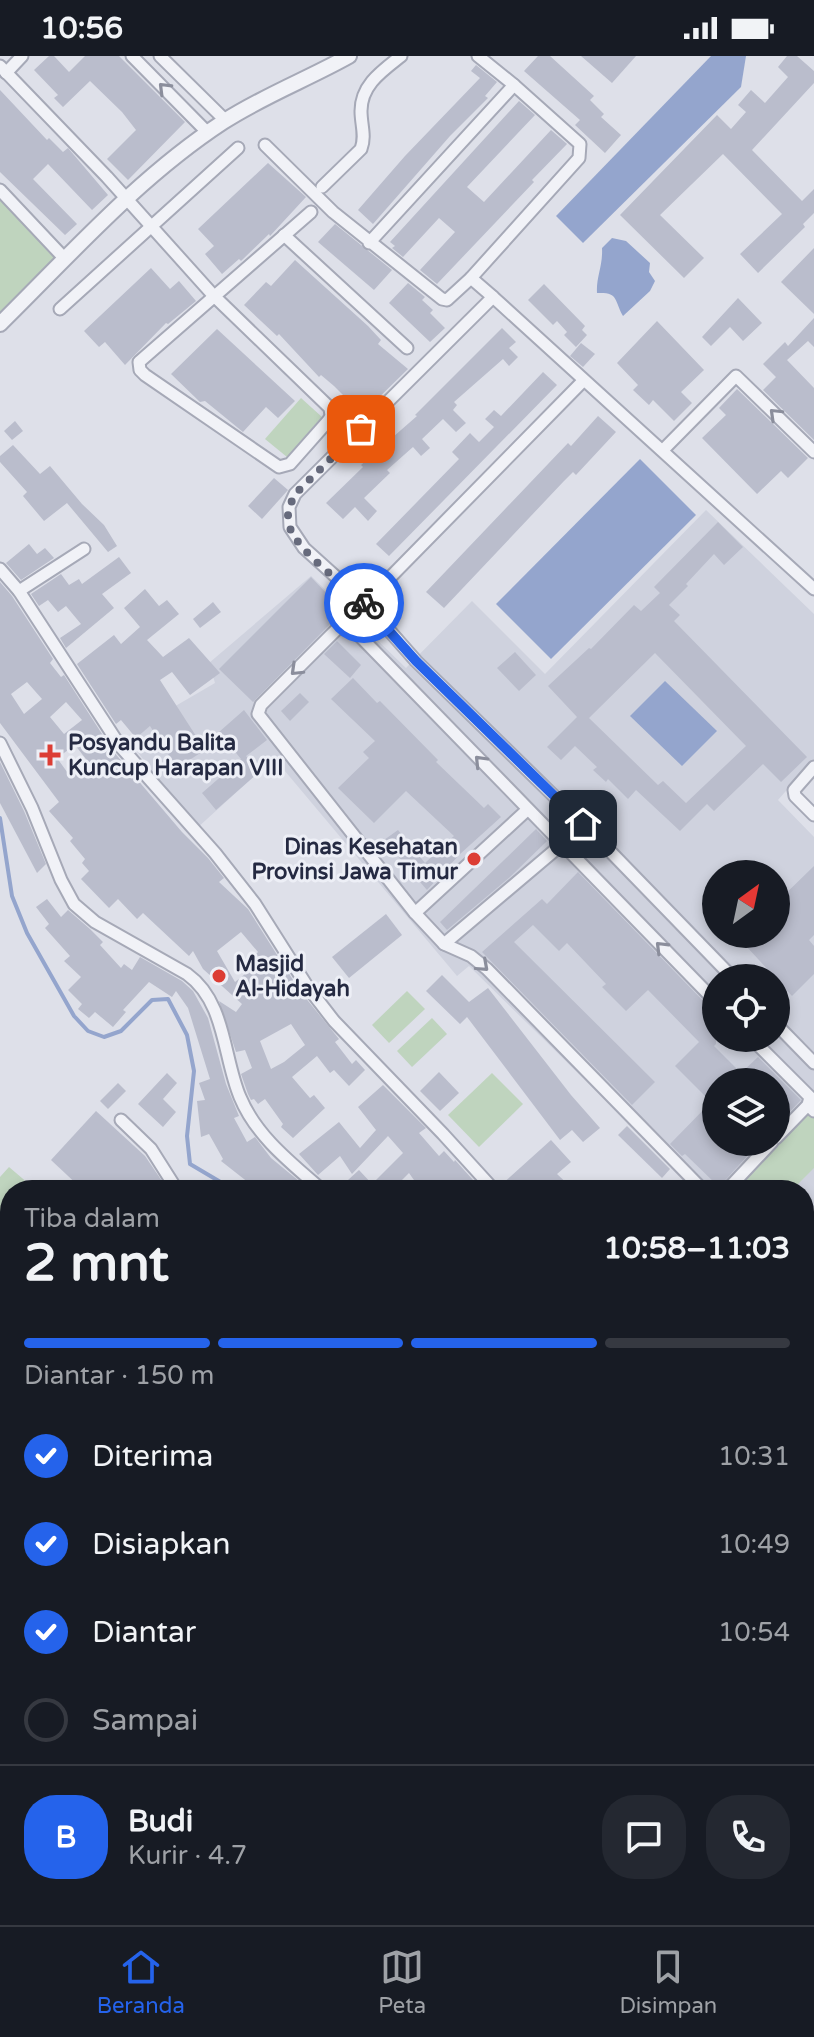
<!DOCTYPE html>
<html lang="id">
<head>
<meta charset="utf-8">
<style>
  :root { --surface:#171b24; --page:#242831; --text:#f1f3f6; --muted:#9ea1a6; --line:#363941; --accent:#2563eb }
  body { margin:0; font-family:"Varela Round",sans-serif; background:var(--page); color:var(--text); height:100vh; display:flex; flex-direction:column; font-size:30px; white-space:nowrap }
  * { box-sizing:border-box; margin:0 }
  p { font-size:26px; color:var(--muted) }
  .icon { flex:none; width:44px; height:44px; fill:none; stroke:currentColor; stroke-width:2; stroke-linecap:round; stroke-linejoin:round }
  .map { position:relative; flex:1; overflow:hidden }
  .drawer { position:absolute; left:0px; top:1124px; width:814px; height:746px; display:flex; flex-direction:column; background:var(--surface); border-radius:32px 32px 0 0; box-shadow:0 4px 12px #0003 }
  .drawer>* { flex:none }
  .needle { width:52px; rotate:33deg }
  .controls { position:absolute; left:702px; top:804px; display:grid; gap:16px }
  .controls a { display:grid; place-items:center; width:88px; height:88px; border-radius:50%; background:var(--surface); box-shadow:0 4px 12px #0003; font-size:40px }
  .pin { position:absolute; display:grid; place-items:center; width:68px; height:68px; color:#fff; margin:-34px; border-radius:16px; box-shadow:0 4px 12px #0006 }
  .courier { position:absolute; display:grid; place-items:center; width:80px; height:80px; margin:-40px; border:6px solid #2563eb; border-radius:50%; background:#fff; color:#222; box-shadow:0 2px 10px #0007 }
  .overview em { font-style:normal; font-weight:800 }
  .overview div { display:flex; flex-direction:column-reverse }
  .overview { display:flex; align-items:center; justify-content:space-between; height:136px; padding:0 24px }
  h1 { font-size:52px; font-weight:800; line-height:60px }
  .bar { display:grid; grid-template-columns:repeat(4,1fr); gap:12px 8px; align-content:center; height:96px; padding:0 24px }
  .bar i { height:10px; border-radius:6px; background:var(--line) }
  .bar .current { background:var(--accent) }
  .bar p { grid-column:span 4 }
  .line { display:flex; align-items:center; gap:20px; padding:0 24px; border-top:2px solid var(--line) }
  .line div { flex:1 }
  .round { display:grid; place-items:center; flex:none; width:84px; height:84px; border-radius:32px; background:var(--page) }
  ol { padding:0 24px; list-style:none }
  li { display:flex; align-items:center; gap:24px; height:88px }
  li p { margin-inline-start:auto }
  li .icon { padding:8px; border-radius:50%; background:var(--accent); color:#fff; stroke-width:4 }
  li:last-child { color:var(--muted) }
  li i { width:44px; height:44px; border:4px solid var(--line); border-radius:50% }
  .status { display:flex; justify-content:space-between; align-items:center; height:56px; padding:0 40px; background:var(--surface); direction:ltr }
  .status svg { height:22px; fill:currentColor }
  .tabs { display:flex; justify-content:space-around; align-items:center; height:112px; border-top:2px solid var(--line); background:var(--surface); font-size:22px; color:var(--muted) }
  .tabs a { display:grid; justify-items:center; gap:4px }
  .tabs .current { color:var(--accent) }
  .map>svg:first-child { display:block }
  .built { fill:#cfd2de; fill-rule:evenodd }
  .green { fill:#bfd4be }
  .water { fill:#94a5cd }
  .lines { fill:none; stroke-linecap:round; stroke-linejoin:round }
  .stream { stroke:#94a5cd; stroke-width:4 }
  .building { fill:#babdcc; fill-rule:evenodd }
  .minor-casing { stroke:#a6a9b7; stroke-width:15 }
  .tertiary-casing { stroke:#a6a9b7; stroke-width:18 }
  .primary-casing { stroke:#9ca1b6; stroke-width:22 }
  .trunk-casing { stroke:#8389a1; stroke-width:22 }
  .minor { stroke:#f1f2f7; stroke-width:11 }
  .tertiary { stroke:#f1f2f7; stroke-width:14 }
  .secondary { stroke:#fff; stroke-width:16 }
  .primary { stroke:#fff; stroke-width:18 }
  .trunk { stroke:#fff; stroke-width:18 }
  .rail { stroke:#757b94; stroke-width:4; stroke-dasharray:4 8; stroke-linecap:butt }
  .oneway { stroke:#8b8e9c }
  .done { stroke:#666a7c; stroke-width:8; stroke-dasharray:0 14.4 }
  .route { stroke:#2563eb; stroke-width:10 }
  .poi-dot { fill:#dc3d34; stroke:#edeff6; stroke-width:3 }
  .labels { text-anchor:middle; stroke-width:6; stroke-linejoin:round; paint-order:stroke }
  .poi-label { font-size:22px; font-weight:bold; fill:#252a42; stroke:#edeff6; text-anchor:start }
</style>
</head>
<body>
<div class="status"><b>10:56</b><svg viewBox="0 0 49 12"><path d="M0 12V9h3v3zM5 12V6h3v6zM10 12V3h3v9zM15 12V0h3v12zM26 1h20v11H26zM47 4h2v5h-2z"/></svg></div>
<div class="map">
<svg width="814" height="1869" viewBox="0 0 814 1869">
  <rect width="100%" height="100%" fill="#dee0e9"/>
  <path class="built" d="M706,454L814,558V703L778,744L814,781V1153L804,1160V1134H697L469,910L457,920L274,702L196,773L130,686L172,652L215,627L209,607L311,520L406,612L472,545L545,618ZM716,818H776V878H716ZM716,922H776V982H716ZM716,1026H776V1086H716Z"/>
  <g class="green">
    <polygon points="0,144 55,201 0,261"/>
    <polygon points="301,342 322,361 287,401 265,383"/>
    <polygon points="407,935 425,953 389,987 372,969"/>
    <polygon points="432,962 447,978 412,1011 397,995"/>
    <polygon points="492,1017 523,1048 479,1091 448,1059"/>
    <polygon points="807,1055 814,1062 814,1112 792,1134 728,1134"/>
    <polygon points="9,1111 36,1134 10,1134 10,1167 0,1179 0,1121"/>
    <polygon points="10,1176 10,1251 0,1241 0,1186"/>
  </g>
  <g class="water">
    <polygon points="711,0 746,0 741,31 583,187 556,160"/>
    <path d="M612,182L626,185L650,207L649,216L655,225L650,235L623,260C614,244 619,236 597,237C596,221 603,210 602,192Z"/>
    <polygon points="640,403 696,459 551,603 496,548"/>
    <polygon points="665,625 717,675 682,710 630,660"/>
  </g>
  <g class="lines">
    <g class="stream">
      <polyline points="0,762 12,840 27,877 74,960 88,975 104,981 121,975 152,944 168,943 187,979 194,1015 187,1080 190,1108 234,1134"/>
      <polyline points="0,1753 10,1762"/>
      <polyline points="0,1848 10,1844"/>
      <polyline points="117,1860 127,1869"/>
    </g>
  </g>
  <g class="building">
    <polygon points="49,0 54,0 69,16 85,0 119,0 185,66 128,124 107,103 136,74 122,56 90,25 63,51 54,42 58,39 34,14"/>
    <polygon points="538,0 550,0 594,40 590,44 604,58 601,61 621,79 605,97 575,69 580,64 524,15"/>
    <polygon points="581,0 636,0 612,27"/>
    <polygon points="787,0 797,0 814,15 814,27 752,94 802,145 814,133 814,157 803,168 805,171 758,217 740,198 782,158 723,98 660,159 704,202 684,222 620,159 717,59 731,73 746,56 738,49 751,34 765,47 788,21 778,11"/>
    <polygon points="476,9 497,26 485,40 488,42 450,80 373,168 358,154 405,100 480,22 471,15"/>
    <polygon points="0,34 47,84 49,82 63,96 68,92 108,139 92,154 48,108 33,123 77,168 65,179 0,116"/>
    <polygon points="519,45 535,59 467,131 484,146 551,74 567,88 532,124 534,126 437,228 420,214 455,176 439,162 403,201 392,192 395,190 390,186"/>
    <polygon points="268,107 306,141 270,180 269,178 241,205 239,203 222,218 205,198 214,190 198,173"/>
    <polygon points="335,168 392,214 374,234 318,186"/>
    <polygon points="814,192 814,258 781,226"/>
    <polygon points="295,204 368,270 381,284 378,288 408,313 362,358 334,330 321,319 319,321 279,278 277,280 244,249 266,226 271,230"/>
    <polygon points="151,212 170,233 179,225 196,245 168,268 166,267 125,309 105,286 99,291 84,275"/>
    <polygon points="408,227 425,241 422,244 433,254 430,257 445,272 430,286 389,247"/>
    <polygon points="544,228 585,270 582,274 587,279 576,291 564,279 567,276 557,265 553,269 528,244"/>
    <polygon points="738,242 762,267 743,285 730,271 711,290 702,281"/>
    <polygon points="814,262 814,291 808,285 787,304 814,332 814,384 763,334 776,321 763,308 785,286 788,290"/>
    <polygon points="657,265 704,314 681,336 692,347 674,365 653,344 649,349 633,334 638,329 617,307"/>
    <polygon points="502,272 516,286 509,292 518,301 509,310 503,303 454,346 457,349 453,354 466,367 456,376 443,363 422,383 430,392 421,400 413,391 387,414 390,417 364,442 377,455 368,465 355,451 343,463 326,447 363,411 361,409 417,360 415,359"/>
    <polygon points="217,273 295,345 278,362 266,351 243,376 205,345 200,346 171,318"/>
    <polygon points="581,287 595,298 583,311 570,300"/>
    <polygon points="543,316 557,329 389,500 376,488 459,403 452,396 470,377 479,386 494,371 485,363 494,354 501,360"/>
    <polygon points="737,333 808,402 788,422 781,415 757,438 702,382 726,359 719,352"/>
    <polygon points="598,360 616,376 576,419 573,416 564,425 444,552 426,536 568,387 571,390"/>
    <polygon points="15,365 23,375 12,384 4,375"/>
    <polygon points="13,389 40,418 50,410 82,448 104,469 117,490 108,496 67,447 44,465 23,440 27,436 0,406 0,400"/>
    <polygon points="274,422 288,434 262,463 248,450"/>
    <path d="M718,466L743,491L724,509L714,498L686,528L688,530L669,549L680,559L674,565L807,701L781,726L763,708L714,755L707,748L680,775L636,734L628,743L608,723L606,726L593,714L597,711L575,690L561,704L547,691L577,661L548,630L589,592L591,593L634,549L641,555L660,537L654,531ZM655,597L746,690L686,747L663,725L658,729L589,662Z"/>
    <polygon points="29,488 37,498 45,492 54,502 21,524 6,507"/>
    <polygon points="119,501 131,517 102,538 114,552 66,592 60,582 81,568 66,550 58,556 48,544 39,550 31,538 61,518 69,529 79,523 82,528"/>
    <polygon points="311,521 348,560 335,563 253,646 219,613"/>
    <path d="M0,526L12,540L53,603L50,607L61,621L64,619L113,695L182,776L208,802L224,822L219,826L248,853L300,935L339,983L335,986L352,1008L356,1004L365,1014L349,1030L334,1014L330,1017L317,1000L292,1021L310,1042L314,1039L325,1052L293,1082L281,1071L283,1068L265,1043L258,1048L254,1043L251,1044L248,1038L241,1018L252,1012L245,994L236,996L219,945L236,956L242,948L203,913L193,895L189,900L143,857L137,863L118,843L109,852L81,823L89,815L82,807L85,803L70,785L73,782L49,755L59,746L0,667ZM27,626L42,643L24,658L11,638ZM66,646L82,664L64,678L50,661ZM75,689L89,707L70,720L57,702ZM241,876L258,896L253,901L258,908L235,926L217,895ZM291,968L305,989L284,1006L271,1013L260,985Z"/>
    <polygon points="145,533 159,550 167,544 179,558 147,584 163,601 189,582 220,617 190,639 172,616 160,624 205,694 177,712 150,670 136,682 121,664 116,668 77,608 114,579 121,588 140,571 124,552"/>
    <polygon points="213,546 221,556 200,572 193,563"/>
    <polygon points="337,585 361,609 350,622 324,598"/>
    <polygon points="515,596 536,619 519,635 497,612"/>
    <polygon points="353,622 377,647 380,645 438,704 436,706 484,752 488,748 501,761 460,798 427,834 384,784 398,774 425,807 454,780 406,735 374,767 338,732 369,702 363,696 375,685 331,643"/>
    <polygon points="300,637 309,646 290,665 281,655"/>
    <polygon points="244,654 267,684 246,700 259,716 216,754 202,737 241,703 219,676"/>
    <polygon points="0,706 24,755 46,808 37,817 0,747"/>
    <polygon points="536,773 547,785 510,821 447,874 440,866"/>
    <polygon points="814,810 814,879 809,884 814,890 814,918 792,940 735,878 776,878 776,847"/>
    <polygon points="578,816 710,952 716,954 716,988 714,990 741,1017 758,1001 801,1044 776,1070 776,1026 716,1026 716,1086 760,1086 719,1131 685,1098 682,1100 670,1088 711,1046 675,1010 699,986 648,934 626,955 602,931 606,928 567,887 559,895 533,869 514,886 655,1026 632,1049 482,896 542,843 547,848"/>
    <polygon points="47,843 61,861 68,854 90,873 103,886 100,889 121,912 124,908 132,914 140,901 182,925 193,935 208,962 226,1028 239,1060 234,1062 247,1086 255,1081 271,1102 305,1130 300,1134 258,1134 221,1105 223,1103 209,1078 201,1081 197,1045 205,1044 199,1027 210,1023 188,952 176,935 172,941 149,926 123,954 126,956 113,971 95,956 89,962 78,953 82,948 68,934 81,921 64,905 70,900 45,872 49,868 36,851"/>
    <polygon points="386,858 402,879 349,922 332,901"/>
    <polygon points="442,919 469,946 488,932 571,1039 600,1072 583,1086 572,1074 560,1084 467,961 460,968 426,935"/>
    <polygon points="439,1016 459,1037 440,1055 420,1035"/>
    <polygon points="167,1017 177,1027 163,1043 176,1056 163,1071 138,1048"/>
    <polygon points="118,1027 126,1035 108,1053 100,1045"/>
    <polygon points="383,1029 426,1072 419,1077 439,1100 444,1095 454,1106 455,1104 482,1134 421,1134 409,1117 392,1134 337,1134 359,1114 372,1128 403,1097 388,1080 352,1118 340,1100 318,1119 299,1098 339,1066 360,1092 376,1074 358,1051"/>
    <polygon points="96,1055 145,1100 162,1125 154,1134 83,1134 51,1104"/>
    <polygon points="627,1070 670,1113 662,1122 618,1079"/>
    <polygon points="551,1084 571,1106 557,1118 574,1134 502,1134 501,1129"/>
  </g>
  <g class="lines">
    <g class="minor-casing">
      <g id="minor">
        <polyline points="132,0 208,77"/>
        <polyline points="160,0 225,64"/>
        <polyline points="478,0 514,29"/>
        <polyline points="0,10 107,121 213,239 330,352 331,360 328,365 290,408 279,411 145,319 140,314 139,306 311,156"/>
        <polyline points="6,17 22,0"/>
        <polyline points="265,89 333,156 442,243 447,244 471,222 579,102 580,88 514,29 369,187"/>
        <path d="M322,131L361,93C366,80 361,69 361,55C361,29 382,15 401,0"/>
        <polyline points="0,134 65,203"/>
        <polyline points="284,179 407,292"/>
        <polyline points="471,222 493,241"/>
        <polyline points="60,253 238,92"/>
        <polyline points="663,394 736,320 814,396"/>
        <polyline points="0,513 19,535 120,690 215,797 255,848 307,930 334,965 443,1078 494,1134"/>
        <polyline points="19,535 84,493"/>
        <polyline points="365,547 583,325"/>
        <path d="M0,687L32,752L61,824L74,848L95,866L187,918C226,946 223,1001 240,1041C256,1080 291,1107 322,1134"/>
        <polyline points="814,711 794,734 795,740 814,759"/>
        <polyline points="415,857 527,754"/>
        <polyline points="444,888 561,789"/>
        <polyline points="733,922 604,789 416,605 365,547 304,492 290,471 289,451 295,438 493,241 814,533"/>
        <polyline points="776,968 814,1007"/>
        <polyline points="751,982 810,1041 808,1049 814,1055"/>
        <polyline points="121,1064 151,1093 177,1134"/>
        <polyline points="776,1082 808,1049"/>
        <polyline points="703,1134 487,913 471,900 444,888 415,857 258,658 261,649 341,569 350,570 716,946"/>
        <polyline points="727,1134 772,1086"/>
        <polyline points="804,1715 814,1720"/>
        <polyline points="804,1761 814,1752"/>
        <polyline points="639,1860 650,1866"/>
        <polyline points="583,1861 585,1860"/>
      </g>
    </g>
    <g class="tertiary-casing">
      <g id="tertiary">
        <path d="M0,268C71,198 139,121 223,66C263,40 308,23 349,0"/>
        <polyline points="804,1406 814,1396"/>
        <polyline points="804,1701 814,1706"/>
        <polyline points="337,1869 346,1860"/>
      </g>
    </g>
    <g class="primary-casing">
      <g id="primary">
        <polyline points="804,1659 814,1666"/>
        <polyline points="804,1679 814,1686"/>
      </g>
    </g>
    <g class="trunk-casing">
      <g id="trunk">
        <polyline points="804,1193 814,1188"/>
        <polyline points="804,1273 814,1266"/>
        <polyline points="804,1324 814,1315"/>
        <polyline points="144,1869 154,1860"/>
        <polyline points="212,1869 221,1860"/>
        <polyline points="264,1869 273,1860"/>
      </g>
    </g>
    <use href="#minor" class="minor"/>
    <use href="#tertiary" class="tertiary"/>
    <g class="secondary">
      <polyline points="0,1728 10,1737"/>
      <polyline points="0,1769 10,1778"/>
      <polyline points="96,1860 104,1869"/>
    </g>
    <use href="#primary" class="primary"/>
    <use href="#trunk" class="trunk"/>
    <g class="rail">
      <polyline points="804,1362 814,1352"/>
      <polyline points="295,1869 304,1860"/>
    </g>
  </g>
  <defs><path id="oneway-chevron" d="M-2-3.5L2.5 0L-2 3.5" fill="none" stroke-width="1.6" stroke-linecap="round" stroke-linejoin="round" transform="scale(2)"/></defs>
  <g class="oneway">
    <use href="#oneway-chevron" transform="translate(164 32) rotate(-135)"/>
    <use href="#oneway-chevron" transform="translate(775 358) rotate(-136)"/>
    <use href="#oneway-chevron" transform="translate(296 614) rotate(136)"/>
    <use href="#oneway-chevron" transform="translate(480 705) rotate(-134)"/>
    <use href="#oneway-chevron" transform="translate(661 891) rotate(-135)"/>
    <use href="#oneway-chevron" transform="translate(483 910) rotate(42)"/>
  </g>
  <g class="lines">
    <path class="done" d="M361,373L295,438C290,449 286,457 289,469C296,495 344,528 364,547"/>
    <polyline class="route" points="364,547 416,605 583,768"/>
  </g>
  <g class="poi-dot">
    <path d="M46 687h8v8h8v8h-8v8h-8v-8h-8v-8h8z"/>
    <circle cx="474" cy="803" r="8"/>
    <circle cx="219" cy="920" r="8"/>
  </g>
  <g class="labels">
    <g class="poi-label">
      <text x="68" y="694">Posyandu Balita<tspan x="68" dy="25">Kuncup Harapan VIII</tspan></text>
      <text x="458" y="798" text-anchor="end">Dinas Kesehatan<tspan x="458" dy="25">Provinsi Jawa Timur</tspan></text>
      <text x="235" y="915">Masjid<tspan x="235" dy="25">Al-Hidayah</tspan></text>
    </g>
  </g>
</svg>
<div class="controls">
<a><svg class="needle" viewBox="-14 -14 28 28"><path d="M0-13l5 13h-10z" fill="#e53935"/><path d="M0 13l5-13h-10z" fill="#9ea1a6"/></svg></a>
<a><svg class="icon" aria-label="locate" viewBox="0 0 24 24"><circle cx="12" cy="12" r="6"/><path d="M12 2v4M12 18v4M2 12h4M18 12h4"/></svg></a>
<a><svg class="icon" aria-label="layers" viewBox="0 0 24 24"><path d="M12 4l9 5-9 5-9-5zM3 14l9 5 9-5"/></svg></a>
</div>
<div class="pin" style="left:361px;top:373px;background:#ea580c"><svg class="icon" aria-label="bag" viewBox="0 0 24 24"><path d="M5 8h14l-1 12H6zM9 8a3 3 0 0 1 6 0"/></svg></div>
<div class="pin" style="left:583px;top:768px;background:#1f2937"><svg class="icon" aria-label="home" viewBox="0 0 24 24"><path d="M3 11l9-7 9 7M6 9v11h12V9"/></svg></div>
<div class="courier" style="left:364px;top:547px"><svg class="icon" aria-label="bike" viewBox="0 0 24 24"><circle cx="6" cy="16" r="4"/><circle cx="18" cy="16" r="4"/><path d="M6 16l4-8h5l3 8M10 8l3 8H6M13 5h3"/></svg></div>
<section class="drawer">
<div class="overview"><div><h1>2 mnt</h1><p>Tiba dalam</p></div><em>10:58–11:03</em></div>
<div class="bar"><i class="current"></i><i class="current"></i><i class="current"></i><i></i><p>Diantar · 150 m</p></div>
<ol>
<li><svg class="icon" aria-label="check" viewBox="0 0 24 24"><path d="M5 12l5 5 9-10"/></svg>Diterima<p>10:31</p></li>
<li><svg class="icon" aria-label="check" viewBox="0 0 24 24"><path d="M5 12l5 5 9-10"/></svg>Disiapkan<p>10:49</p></li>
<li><svg class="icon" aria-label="check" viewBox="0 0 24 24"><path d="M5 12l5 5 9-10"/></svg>Diantar<p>10:54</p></li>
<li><i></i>Sampai</li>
</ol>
<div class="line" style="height:144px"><b class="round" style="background:var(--accent);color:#fff">B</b><div><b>Budi</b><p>Kurir · 4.7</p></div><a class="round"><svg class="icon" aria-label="chat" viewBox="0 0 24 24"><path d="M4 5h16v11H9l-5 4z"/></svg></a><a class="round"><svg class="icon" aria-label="phone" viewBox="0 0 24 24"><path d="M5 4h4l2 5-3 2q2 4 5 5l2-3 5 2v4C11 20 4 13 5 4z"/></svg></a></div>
</section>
</div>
<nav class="tabs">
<a class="current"><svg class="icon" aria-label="home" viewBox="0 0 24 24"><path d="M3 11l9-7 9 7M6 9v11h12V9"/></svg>Beranda</a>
<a><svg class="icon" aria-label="map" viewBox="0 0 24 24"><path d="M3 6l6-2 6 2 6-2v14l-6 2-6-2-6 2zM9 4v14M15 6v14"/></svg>Peta</a>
<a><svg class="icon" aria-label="saved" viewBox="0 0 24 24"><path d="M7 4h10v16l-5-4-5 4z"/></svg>Disimpan</a>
</nav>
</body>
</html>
